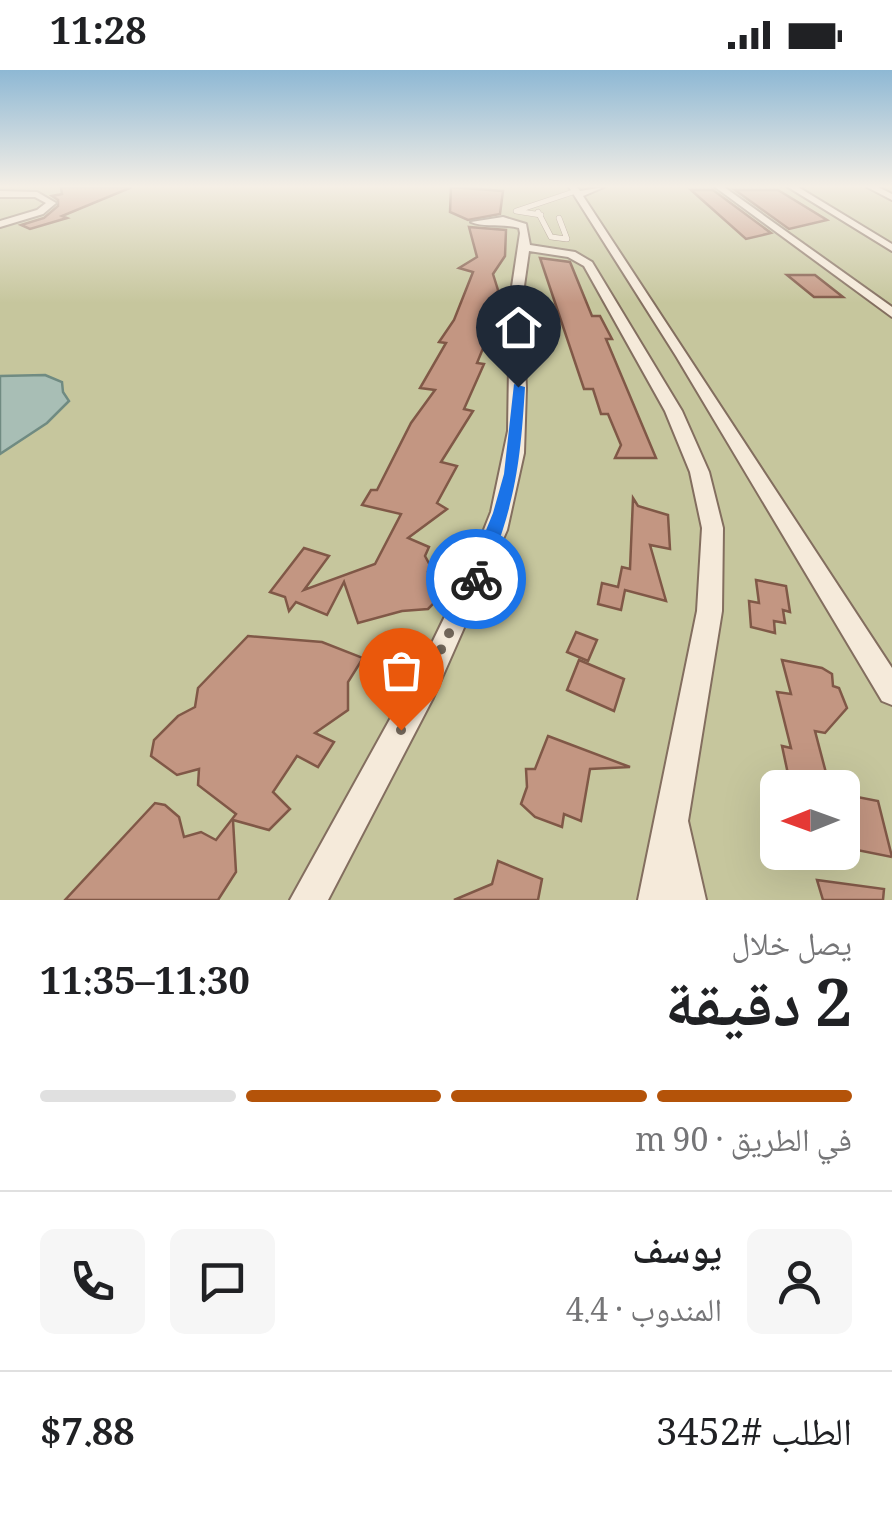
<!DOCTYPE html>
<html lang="ar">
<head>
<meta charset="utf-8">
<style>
  :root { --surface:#fff; --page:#f6f6f6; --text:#202124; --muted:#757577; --line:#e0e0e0; --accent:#b45309 }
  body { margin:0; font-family:Georgia,"Noto Naskh Arabic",serif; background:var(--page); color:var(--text); direction:rtl; height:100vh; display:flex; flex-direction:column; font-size:38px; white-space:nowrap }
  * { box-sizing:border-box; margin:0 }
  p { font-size:32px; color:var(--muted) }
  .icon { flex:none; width:55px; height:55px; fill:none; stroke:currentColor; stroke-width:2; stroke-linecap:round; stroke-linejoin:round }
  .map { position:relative; height:830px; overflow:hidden; direction:ltr }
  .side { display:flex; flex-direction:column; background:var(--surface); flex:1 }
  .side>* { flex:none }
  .needle { width:65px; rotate:269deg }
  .buttons { position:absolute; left:760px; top:700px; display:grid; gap:20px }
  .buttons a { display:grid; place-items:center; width:100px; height:100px; border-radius:15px; background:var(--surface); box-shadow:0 10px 40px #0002; font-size:50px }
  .pin { position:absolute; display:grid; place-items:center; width:85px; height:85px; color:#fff; margin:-102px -42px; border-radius:50% 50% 50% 0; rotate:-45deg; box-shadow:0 0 10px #0007 }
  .pin .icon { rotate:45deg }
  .courier { position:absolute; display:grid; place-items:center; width:100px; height:100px; margin:-50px; border:8px solid #1a73e8; border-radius:50%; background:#fff; color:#222; box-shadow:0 2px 12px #0007 }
  .head em { font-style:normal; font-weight:700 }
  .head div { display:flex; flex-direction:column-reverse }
  .head { display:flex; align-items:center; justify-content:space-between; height:170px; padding:0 40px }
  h1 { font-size:65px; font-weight:700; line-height:75px }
  .bar { display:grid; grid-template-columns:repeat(4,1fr); gap:15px 10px; align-content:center; height:120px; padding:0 40px }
  .bar i { height:12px; border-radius:8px; background:var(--line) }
  .bar .on { background:var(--accent) }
  .bar p { grid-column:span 4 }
  .line { display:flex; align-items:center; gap:25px; padding:0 40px; border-top:2px solid var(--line) }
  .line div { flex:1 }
  .round { display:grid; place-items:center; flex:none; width:105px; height:105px; border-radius:15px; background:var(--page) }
  .status { display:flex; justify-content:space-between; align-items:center; height:70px; padding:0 50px; background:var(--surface); direction:ltr }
  .status svg { height:28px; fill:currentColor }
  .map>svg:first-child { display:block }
  .green { fill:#c6c69d; fill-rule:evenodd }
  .water { fill:#a8beb5; stroke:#708b82; stroke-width:2.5 }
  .building { fill:#c39682; stroke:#805847; stroke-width:2.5 }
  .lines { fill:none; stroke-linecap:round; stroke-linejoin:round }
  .lane-casing { stroke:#836e5f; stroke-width:6 }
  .street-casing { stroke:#836e5f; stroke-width:4 }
  .lane { stroke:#f5eada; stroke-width:5 }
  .street { fill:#f5eada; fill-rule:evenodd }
  .route { fill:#1a73e8 }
  .done { stroke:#74685b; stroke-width:10; stroke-dasharray:0 18 }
</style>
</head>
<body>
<div class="status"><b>11:28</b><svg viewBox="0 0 49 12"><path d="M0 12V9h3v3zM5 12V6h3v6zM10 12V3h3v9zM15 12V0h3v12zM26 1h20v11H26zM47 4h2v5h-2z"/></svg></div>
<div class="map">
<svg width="892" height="830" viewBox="0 0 892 830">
  <rect width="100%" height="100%" fill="#e9dcc8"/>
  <path class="green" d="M0,117H892V830H0ZM778,718H842V782H778Z"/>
  <polygon class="water" points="45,305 62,312 63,322 69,331 47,353 0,384 0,306"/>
  <g class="building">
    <polygon points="61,117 130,117 130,118 62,146 67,148 30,159 21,155 44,148 58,136 58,130 52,126 62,124"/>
    <polygon points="451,117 503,121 500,144 468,150 450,142"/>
    <polygon points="691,120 713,120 771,163 746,169"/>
    <polygon points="735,120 778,120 827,150 789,159"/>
    <polygon points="469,157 506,160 505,186 493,204 498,220 489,254 493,254 477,293 484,294 464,339 473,341 441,392 457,396 437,433 447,439 408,468 429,477 425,486 432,499 428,502 439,528 428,539 402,541 358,553 344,512 327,545 296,532 289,541 285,527 270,522 304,478 329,486 304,520 375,494 401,444 362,435 371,420 377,420 411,353 435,320 420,318 446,273 439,272 454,250 473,202 459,198 477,187"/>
    <polygon points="540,188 570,192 592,246 600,246 612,269 606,269 656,388 615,388 621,375 608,344 601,344 593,319 584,319"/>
    <polygon points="787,205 815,205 843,227 814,227"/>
    <polygon points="633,428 638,436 668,445 670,479 650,475 666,531 625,520 621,540 598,534 602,513 618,517 622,497 630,499"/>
    <polygon points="756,510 786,516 790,542 783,540 785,553 774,551 775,563 751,557 749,531 759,533"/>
    <polygon points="576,562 597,570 588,591 567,582"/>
    <polygon points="248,566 322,572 363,588 348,612 348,640 315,663 334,672 318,697 297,686 273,722 290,739 269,760 233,750 236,802 218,830 65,830 155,733 165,735 179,747 184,767 201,762 216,770 236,744 198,715 199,699 177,705 151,686 154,670 178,646 195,637 198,618"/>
    <polygon points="579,590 624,609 614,641 567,620"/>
    <polygon points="782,590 822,598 832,604 833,616 839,618 847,638 825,663 815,661 830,718 791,718 782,676 791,678 777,622 791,624"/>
    <polygon points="548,666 630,697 590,699 581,751 564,744 562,757 535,747 521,734 527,717 526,699 535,699"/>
    <polygon points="842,724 878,731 892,787 842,777"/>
    <polygon points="498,791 542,809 538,830 454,830 492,814"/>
    <polygon points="817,810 884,819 883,830 823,830"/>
  </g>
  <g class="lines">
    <g class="lane-casing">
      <g id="lane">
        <polyline points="538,142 551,167 567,169 559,148"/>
        <polyline points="541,145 516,141 576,121"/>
      </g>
    </g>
    <g class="street-casing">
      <g id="street">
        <polygon points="569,117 577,117 580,121 604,117 583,126 892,598 892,635 882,631 676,286"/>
        <polygon points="715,117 724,117 892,237 892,247"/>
        <polygon points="788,117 798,117 892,174 892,181"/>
        <polygon points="867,117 878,117 892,124 892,130"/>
        <polygon points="0,121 37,122 56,133 43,144 0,157 0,151 37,140 46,133 35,127 0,127"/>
        <path d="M503,147L526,154L530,175L575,182L592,192L682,341L709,402L723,458L722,541L688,751L706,830H638L697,541L702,458L690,402L665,341L584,196L568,187L529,181L522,230L526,318L524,383L507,460L433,628L328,830H290L431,575L470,495L491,442L508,361L510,230L520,163L519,158C503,153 484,158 471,152Z"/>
      </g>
    </g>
    <use href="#lane" class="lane"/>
    <use href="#street" class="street"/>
  </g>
  <linearGradient id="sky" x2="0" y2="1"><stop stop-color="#8eb8d4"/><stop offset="0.5" stop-color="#f5efe6"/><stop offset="1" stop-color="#f5efe6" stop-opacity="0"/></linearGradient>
  <rect width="892" height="233" fill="url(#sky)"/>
  <path class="route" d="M514,314L525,317C521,382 517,424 494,485C490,497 488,512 476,517L466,509L493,443L504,404Z"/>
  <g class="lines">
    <polyline class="done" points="401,660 476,509"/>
  </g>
</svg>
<div class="buttons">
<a><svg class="needle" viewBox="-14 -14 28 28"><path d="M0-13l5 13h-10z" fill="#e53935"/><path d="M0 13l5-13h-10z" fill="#757577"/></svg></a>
</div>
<div class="pin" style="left:401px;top:660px;background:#ea580c"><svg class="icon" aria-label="bag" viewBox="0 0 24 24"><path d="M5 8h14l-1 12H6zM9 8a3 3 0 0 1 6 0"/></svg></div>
<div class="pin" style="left:518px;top:317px;background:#1f2937"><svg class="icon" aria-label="home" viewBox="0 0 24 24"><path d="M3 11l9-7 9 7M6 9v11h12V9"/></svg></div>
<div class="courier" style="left:476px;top:509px"><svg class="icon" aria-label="bike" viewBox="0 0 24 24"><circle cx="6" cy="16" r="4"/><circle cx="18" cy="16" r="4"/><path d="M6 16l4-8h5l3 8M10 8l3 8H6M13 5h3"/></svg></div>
</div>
<section class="side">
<div class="head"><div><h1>2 دقيقة</h1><p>يصل خلال</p></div><em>11:30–11:35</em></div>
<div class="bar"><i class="on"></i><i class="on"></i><i class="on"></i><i></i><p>في الطريق · 90 m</p></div>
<div class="line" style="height:180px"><a class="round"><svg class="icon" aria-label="person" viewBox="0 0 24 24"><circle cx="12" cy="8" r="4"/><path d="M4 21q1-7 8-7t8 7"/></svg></a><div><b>يوسف</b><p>المندوب · 4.4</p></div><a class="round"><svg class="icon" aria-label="chat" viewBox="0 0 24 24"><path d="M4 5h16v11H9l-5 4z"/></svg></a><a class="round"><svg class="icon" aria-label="phone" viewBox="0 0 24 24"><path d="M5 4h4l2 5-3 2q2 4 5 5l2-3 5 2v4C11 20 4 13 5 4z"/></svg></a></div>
<div class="line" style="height:130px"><div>الطلب #3452</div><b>$7.88</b></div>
</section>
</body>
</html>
